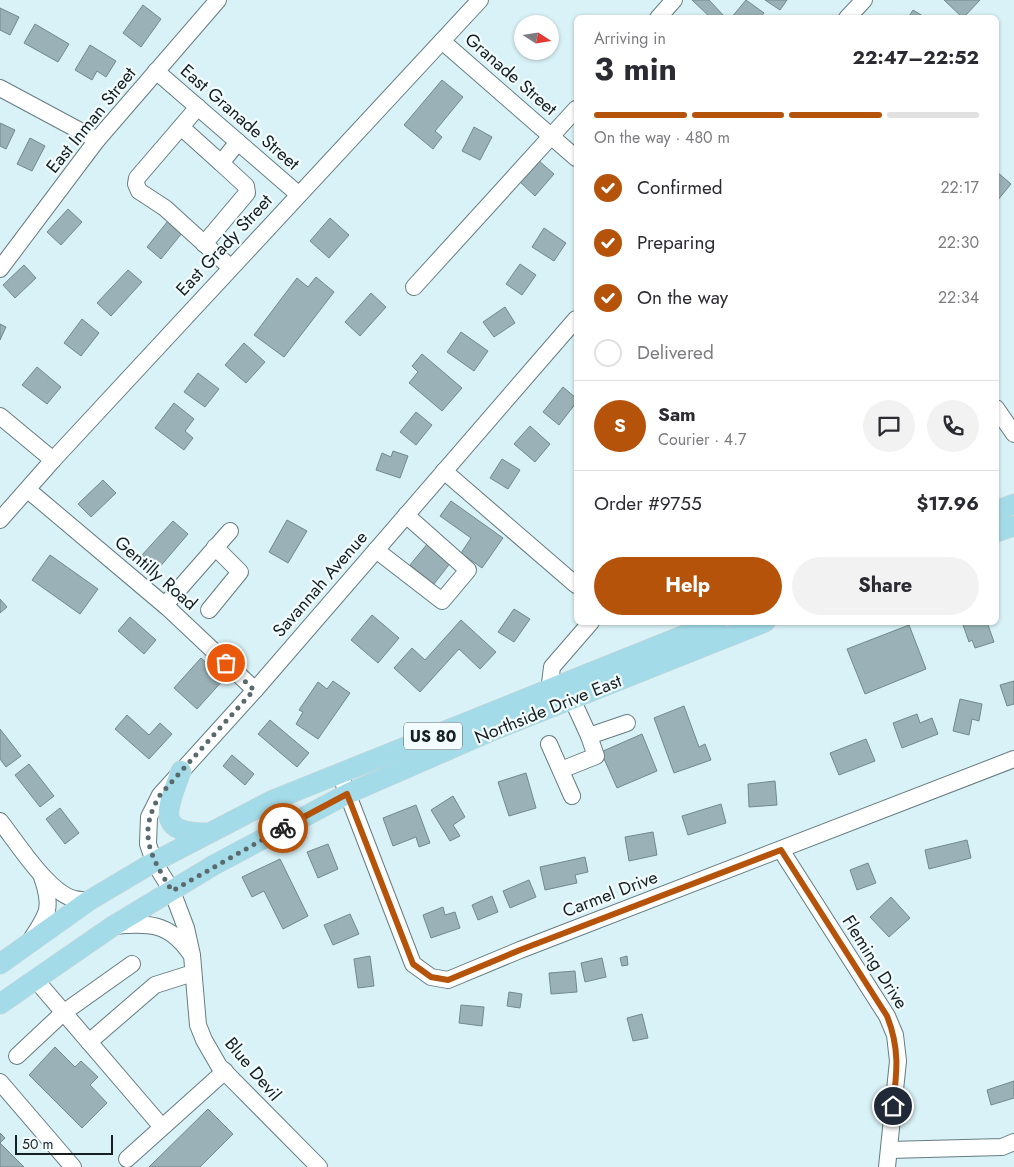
<!DOCTYPE html>
<html lang="en">
<head>
<meta charset="utf-8">
<style>
  :root { --surface:#fff; --page:#f2f2f3; --text:#2b2b33; --muted:#7c7c81; --line:#e1e1e2; --accent:#b45309 }
  body { margin:0; font-family:Jost,sans-serif; background:var(--page); color:var(--text); height:100vh; display:flex; flex-direction:column; font-size:19px; white-space:nowrap }
  * { box-sizing:border-box; margin:0 }
  p { font-size:16px; color:var(--muted) }
  .icon { flex:none; width:28px; height:28px; fill:none; stroke:currentColor; stroke-width:2; stroke-linecap:round; stroke-linejoin:round }
  .map { position:relative; flex:1; overflow:hidden }
  .details { position:absolute; left:574px; top:15px; width:425px; height:610px; display:flex; flex-direction:column; background:var(--surface); border-radius:8px; box-shadow:0 1px 4px #0004 }
  .details>* { flex:none }
  .needle { width:32px; rotate:102deg }
  .controls { position:absolute; left:514px; top:15px; display:grid; gap:10px }
  .controls a { display:grid; place-items:center; width:45px; height:45px; border-radius:50%; background:var(--surface); box-shadow:0 1px 4px #0004; font-size:25px }
  .scale { position:absolute; left:15px; bottom:12px; width:98px; box-sizing:border-box; padding-left:5px; border:2px solid #161f21; border-top:0; font-size:14px; line-height:18px; white-space:nowrap; color:#161f21; -webkit-text-stroke:4px #f2fcfe; paint-order:stroke }
  .pin { position:absolute; display:grid; place-items:center; width:42px; height:42px; color:#fff; margin:-21px; border:2px solid #fff; border-radius:50%; box-shadow:0 1px 5px #0007 }
  .courier { position:absolute; display:grid; place-items:center; width:50px; height:50px; margin:-25px; border:4px solid #b45309; border-radius:50%; background:#fff; color:#222; box-shadow:0 1px 6px #0007 }
  .head em { font-style:normal; font-weight:700 }
  .head div { display:flex; flex-direction:column-reverse }
  .head { display:flex; align-items:center; justify-content:space-between; height:85px; padding:0 20px }
  h1 { font-size:32px; font-weight:700; line-height:38px }
  .bar { display:grid; grid-template-columns:repeat(4,1fr); gap:8px 5px; align-content:center; height:60px; padding:0 20px }
  .bar i { height:6px; border-radius:4px; background:var(--line) }
  .bar .active { background:var(--accent) }
  .bar p { grid-column:span 4 }
  .line { display:flex; align-items:center; gap:12px; padding:0 20px; border-top:1px solid var(--line) }
  .line div { flex:1 }
  .round { display:grid; place-items:center; flex:none; width:52px; height:52px; border-radius:26px; background:var(--page) }
  ol { padding:0 20px; list-style:none }
  li { display:flex; align-items:center; gap:15px; height:55px }
  li p { margin-inline-start:auto }
  li .icon { padding:5px; border-radius:50%; background:var(--accent); color:#fff; stroke-width:4 }
  li:last-child { color:var(--muted) }
  li i { width:28px; height:28px; border:2px solid var(--line); border-radius:50% }
  .action { display:flex; gap:10px; margin-top:auto; padding:10px 20px }
  .action a { flex:1; height:58px; border-radius:30px; background:var(--accent); color:#fff; font-size:20px; font-weight:700; line-height:58px; text-align:center }
  .action a+a { background:var(--page); color:var(--text) }
  .map>svg:first-child { display:block }
  .building { fill:#9ab2b7; stroke:#72898d }
  .lines { fill:none; stroke-linecap:round; stroke-linejoin:round }
  .minor-casing { stroke:#657c80; stroke-width:18 }
  .major-casing { stroke:#d0d2d3; stroke-width:21 }
  .minor { stroke:#fff; stroke-width:16 }
  .major { stroke:#a3dce8; stroke-width:20 }
  .done { stroke:#5a696c; stroke-width:5; stroke-dasharray:0 9 }
  .route { stroke:#b45309; stroke-width:6 }
  .labels { text-anchor:middle; stroke-width:4.5; stroke-linejoin:round; paint-order:stroke }
  .shield { fill:#f2fcfe; stroke:#586163; stroke-width:1 }
  .shield-label { font-size:16px; font-weight:bold; fill:#161f21 }
  .street-label { font-size:18px; fill:#161f21; stroke:#f2fcfe }
</style>
</head>
<body>
<div class="map">
<svg width="1014" height="1167" viewBox="0 0 1014 1167">
  <rect width="100%" height="100%" fill="#d9f2f7"/>
  <g class="building">
    <polygon points="692,0 709,0 724,16 711,18"/>
    <polygon points="746,0 764,13 760,18 731,18"/>
    <polygon points="765,0 787,0 780,10"/>
    <polygon points="944,0 980,0 963,18"/>
    <polygon points="143,5 161,19 141,47 123,33"/>
    <polygon points="0,8 19,17 10,35 0,30"/>
    <polygon points="913,10 926,18 908,18"/>
    <polygon points="35,24 69,44 58,62 24,43"/>
    <polygon points="90,45 116,61 106,77 97,71 92,80 75,70"/>
    <polygon points="442,80 463,97 435,131 442,137 433,149 404,125"/>
    <polygon points="0,123 15,130 6,149 0,146"/>
    <polygon points="474,127 492,137 480,160 462,151"/>
    <polygon points="30,138 45,146 32,171 17,164"/>
    <polygon points="538,160 554,174 535,196 519,181"/>
    <polygon points="996,171 1011,184 997,201 996,201"/>
    <polygon points="68,209 82,222 61,245 47,232"/>
    <polygon points="330,218 349,235 329,258 310,241"/>
    <polygon points="168,221 182,233 161,259 147,247"/>
    <polygon points="544,228 566,243 554,261 532,247"/>
    <polygon points="520,264 536,275 522,295 506,284"/>
    <polygon points="24,265 36,278 15,298 3,285"/>
    <polygon points="128,270 142,282 111,316 97,303"/>
    <polygon points="316,277 334,292 284,357 254,335 297,278 308,287"/>
    <polygon points="371,293 386,307 360,336 345,322"/>
    <polygon points="505,307 515,323 494,337 483,322"/>
    <polygon points="82,319 99,333 81,356 64,343"/>
    <polygon points="0,324 6,327 0,340"/>
    <polygon points="461,332 488,351 474,371 447,352"/>
    <polygon points="244,343 265,362 246,383 225,365"/>
    <polygon points="422,354 462,388 442,411 409,383 418,372 412,366"/>
    <polygon points="37,367 61,387 47,404 22,385"/>
    <polygon points="198,373 219,389 205,407 184,392"/>
    <polygon points="563,387 576,398 576,403 559,425 543,412"/>
    <polygon points="174,403 194,419 185,431 193,438 184,450 155,428"/>
    <polygon points="416,412 432,425 416,445 400,432"/>
    <polygon points="530,426 550,444 535,462 514,444"/>
    <polygon points="393,451 408,456 400,478 376,470 382,453 391,457"/>
    <polygon points="502,459 520,470 508,489 490,478"/>
    <polygon points="103,480 116,493 91,517 78,504"/>
    <polygon points="451,501 503,538 482,568 461,553 471,538 440,516"/>
    <polygon points="287,520 307,531 288,563 269,552"/>
    <polygon points="173,521 188,534 158,569 142,555"/>
    <polygon points="428,543 451,562 434,584 410,565"/>
    <polygon points="50,555 98,589 80,614 32,580"/>
    <polygon points="0,599 7,607 0,613"/>
    <polygon points="514,609 530,619 514,642 498,632"/>
    <polygon points="372,615 399,638 378,663 351,640"/>
    <polygon points="130,617 156,640 144,654 118,631"/>
    <polygon points="461,620 496,652 480,669 459,649 420,692 394,668 412,648 425,660"/>
    <polygon points="962,622 987,622 994,642 975,648 972,640 969,642"/>
    <polygon points="909,625 926,669 865,694 847,649"/>
    <polygon points="201,658 224,679 197,709 174,688"/>
    <polygon points="333,681 350,693 318,739 296,724 303,712 299,710 318,682 327,689"/>
    <polygon points="1014,681 1014,704 1007,706 1000,685"/>
    <polygon points="960,699 982,704 979,721 972,719 969,735 953,731"/>
    <polygon points="684,706 699,747 705,744 711,760 674,773 654,718"/>
    <polygon points="917,714 920,723 932,718 938,734 902,748 893,723"/>
    <polygon points="127,715 149,735 160,723 172,734 149,759 115,729"/>
    <polygon points="270,720 309,753 297,767 258,734"/>
    <polygon points="0,729 21,756 6,767 0,759"/>
    <polygon points="642,734 657,771 617,788 601,752"/>
    <polygon points="866,739 875,761 839,775 830,753"/>
    <polygon points="232,755 254,774 245,785 223,766"/>
    <polygon points="29,764 54,796 40,807 15,775"/>
    <polygon points="526,773 536,808 509,816 498,782"/>
    <polygon points="775,781 777,805 749,807 748,784"/>
    <polygon points="453,796 465,817 453,825 460,836 450,841 431,810"/>
    <polygon points="721,804 726,823 688,835 682,816"/>
    <polygon points="416,805 430,843 419,847 416,837 393,846 383,818"/>
    <polygon points="60,808 79,833 65,844 46,819"/>
    <polygon points="653,832 657,855 629,861 625,837"/>
    <polygon points="967,840 971,858 929,869 925,850"/>
    <polygon points="328,844 338,869 318,878 307,852"/>
    <polygon points="585,857 588,872 575,875 577,883 545,890 540,867"/>
    <polygon points="280,859 308,916 283,929 264,891 252,897 242,877"/>
    <polygon points="868,863 876,883 857,890 850,870"/>
    <polygon points="529,880 536,897 510,908 503,891"/>
    <polygon points="492,896 498,912 478,920 472,905"/>
    <polygon points="891,897 910,918 889,937 870,917"/>
    <polygon points="443,907 445,915 455,912 460,928 431,938 423,915"/>
    <polygon points="350,914 359,934 333,945 324,925"/>
    <polygon points="370,956 374,986 358,988 354,959"/>
    <polygon points="627,956 628,965 622,966 620,958"/>
    <polygon points="602,958 606,977 585,982 581,963"/>
    <polygon points="575,971 577,992 551,994 549,973"/>
    <polygon points="509,992 522,994 520,1008 507,1006"/>
    <polygon points="461,1005 484,1007 482,1026 459,1023"/>
    <polygon points="642,1014 648,1038 633,1041 627,1018"/>
    <polygon points="55,1047 75,1067 81,1061 98,1077 90,1085 107,1103 82,1128 29,1075"/>
    <polygon points="1014,1081 1014,1098 991,1105 987,1090"/>
    <polygon points="208,1109 233,1134 200,1167 149,1167"/>
    <polygon points="0,1133 5,1138 0,1143 24,1167 0,1167"/>
  </g>
  <g class="lines">
    <g class="minor-casing">
      <g id="minor">
        <polyline points="658,18 674,0"/>
        <polyline points="847,18 864,0"/>
        <polyline points="442,41 576,158"/>
        <polyline points="156,71 298,194"/>
        <polyline points="0,88 97,140"/>
        <polyline points="198,107 137,178 136,184 139,191 165,208 230,267"/>
        <polyline points="181,127 221,163 238,142"/>
        <polyline points="204,244 247,193 246,186 221,163"/>
        <polyline points="0,269 97,140 218,0"/>
        <polyline points="414,287 576,109"/>
        <polyline points="996,408 1014,434"/>
        <polyline points="0,416 53,460"/>
        <polyline points="444,471 576,585"/>
        <polyline points="28,490 168,608 255,690"/>
        <polyline points="0,520 53,460 480,0"/>
        <polyline points="376,550 442,601 468,570 406,515"/>
        <polyline points="165,605 230,531"/>
        <polyline points="209,610 240,572 215,547"/>
        <polyline points="572,699 589,736 627,723"/>
        <polyline points="548,700 552,667 591,622"/>
        <polyline points="549,744 572,796"/>
        <polyline points="561,770 596,756 589,736"/>
        <polyline points="343,782 413,964 431,977 448,980 520,950 1014,759"/>
        <path d="M0,821C16,841 49,894 75,899C80,900 85,900 90,900"/>
        <polyline points="781,850 887,1016 895,1035 898,1061 887,1167"/>
        <path d="M113,926C148,923 169,922 190,953"/>
        <path d="M30,941C48,914 53,908 42,877"/>
        <polyline points="35,979 162,1127"/>
        <polyline points="89,1042 155,985 193,973"/>
        <polyline points="17,1056 63,1013 132,964"/>
        <polyline points="0,1082 73,1167"/>
        <polyline points="889,1150 1002,1147 1014,1142"/>
        <polyline points="127,1159 225,1071"/>
        <polyline points="319,1167 219,1066 204,1040 198,1025 192,955 186,928 172,891 154,862 148,844 149,817 160,795 255,690 576,319"/>
      </g>
    </g>
    <g class="major-casing">
      <g id="major">
        <polyline points="996,511 1014,504"/>
        <polyline points="996,532 1014,526"/>
        <path d="M181,771C168,808 153,833 207,833"/>
        <polyline points="0,964 90,900 154,862 271,801 717,622"/>
        <polyline points="0,1004 113,926 214,865 347,794 489,732 765,622"/>
      </g>
    </g>
    <use href="#minor" class="minor"/>
    <use href="#major" class="major"/>
  </g>
  <g class="lines">
    <path class="done" d="M226,663L254,690L160,795C137,834 150,855 172,891L283,828"/>
    <path class="route" d="M283,828L347,794L413,964L431,977L448,980L520,950L781,850L887,1016C900,1049 897,1072 893,1106"/>
  </g>
  <g class="labels">
    <rect class="shield" x="404" y="722.5" width="58" height="27" rx="4"/>
    <g class="shield-label">
      <text x="433" y="742">US 80</text>
    </g>
    <g class="street-label">
      <text transform="translate(511 74) rotate(41)" y="6">Granade Street</text>
      <text transform="translate(240 117) rotate(41)" y="6">East Granade Street</text>
      <text transform="translate(91 120) rotate(-51)" y="6">East Inman Street</text>
      <text transform="translate(224 245) rotate(-47)" y="6">East Grady Street</text>
      <text transform="translate(156 573) rotate(41)" y="6">Gentilly Road</text>
      <text transform="translate(320 584) rotate(-49)" y="6">Savannah Avenue</text>
      <text transform="translate(548 709) rotate(-22)" y="6">Northside Drive East</text>
      <text transform="translate(610 894) rotate(-21)" y="6">Carmel Drive</text>
      <text transform="translate(875 962) rotate(58)" y="6">Fleming Drive</text>
      <text transform="translate(253 1069) rotate(50)" y="6">Blue Devil</text>
    </g>
  </g>
</svg>
<div class="controls">
<a><svg class="needle" viewBox="-14 -14 28 28"><path d="M0-13l5 13h-10z" fill="#e53935"/><path d="M0 13l5-13h-10z" fill="#7c7c81"/></svg></a>
</div>
<div class="scale">50 m</div>
<div class="pin" style="left:226px;top:663px;background:#ea580c"><svg class="icon" aria-label="bag" viewBox="0 0 24 24"><path d="M5 8h14l-1 12H6zM9 8a3 3 0 0 1 6 0"/></svg></div>
<div class="pin" style="left:893px;top:1106px;background:#1f2937"><svg class="icon" aria-label="home" viewBox="0 0 24 24"><path d="M3 11l9-7 9 7M6 9v11h12V9"/></svg></div>
<div class="courier" style="left:283px;top:828px"><svg class="icon" aria-label="bike" viewBox="0 0 24 24"><circle cx="6" cy="16" r="4"/><circle cx="18" cy="16" r="4"/><path d="M6 16l4-8h5l3 8M10 8l3 8H6M13 5h3"/></svg></div>
<section class="details">
<div class="head"><div><h1>3 min</h1><p>Arriving in</p></div><em>22:47–22:52</em></div>
<div class="bar"><i class="active"></i><i class="active"></i><i class="active"></i><i></i><p>On the way · 480 m</p></div>
<ol>
<li><svg class="icon" aria-label="check" viewBox="0 0 24 24"><path d="M5 12l5 5 9-10"/></svg>Confirmed<p>22:17</p></li>
<li><svg class="icon" aria-label="check" viewBox="0 0 24 24"><path d="M5 12l5 5 9-10"/></svg>Preparing<p>22:30</p></li>
<li><svg class="icon" aria-label="check" viewBox="0 0 24 24"><path d="M5 12l5 5 9-10"/></svg>On the way<p>22:34</p></li>
<li><i></i>Delivered</li>
</ol>
<div class="line" style="height:90px"><b class="round" style="background:var(--accent);color:#fff">S</b><div><b>Sam</b><p>Courier · 4.7</p></div><a class="round"><svg class="icon" aria-label="chat" viewBox="0 0 24 24"><path d="M4 5h16v11H9l-5 4z"/></svg></a><a class="round"><svg class="icon" aria-label="phone" viewBox="0 0 24 24"><path d="M5 4h4l2 5-3 2q2 4 5 5l2-3 5 2v4C11 20 4 13 5 4z"/></svg></a></div>
<div class="line" style="height:65px"><div>Order #9755</div><b>$17.96</b></div>
<div class="action"><a>Help</a><a>Share</a></div>
</section>
</div>
</body>
</html>
